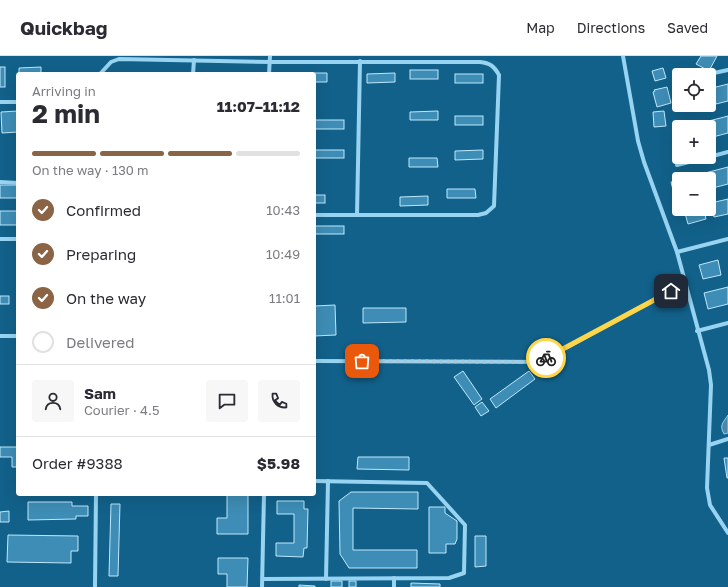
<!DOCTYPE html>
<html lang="en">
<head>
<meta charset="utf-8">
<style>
  :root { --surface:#fff; --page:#f7f7f7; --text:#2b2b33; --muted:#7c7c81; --line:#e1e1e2; --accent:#8a6444 }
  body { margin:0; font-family:"Golos Text",sans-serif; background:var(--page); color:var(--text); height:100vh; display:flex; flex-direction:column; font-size:15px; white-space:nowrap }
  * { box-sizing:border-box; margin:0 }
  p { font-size:13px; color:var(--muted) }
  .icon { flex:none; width:22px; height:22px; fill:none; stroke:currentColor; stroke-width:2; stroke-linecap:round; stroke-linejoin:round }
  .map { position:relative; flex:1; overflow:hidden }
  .side { position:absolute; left:16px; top:16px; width:300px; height:424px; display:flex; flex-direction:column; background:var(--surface); border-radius:4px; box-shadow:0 4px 16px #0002 }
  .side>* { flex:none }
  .buttons { position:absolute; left:672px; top:12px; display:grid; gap:8px }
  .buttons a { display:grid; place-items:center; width:44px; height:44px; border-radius:4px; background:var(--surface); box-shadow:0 4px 16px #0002; font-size:20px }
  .pin { position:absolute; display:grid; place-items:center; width:34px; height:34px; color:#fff; margin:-17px; border-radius:8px; box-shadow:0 2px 6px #0006 }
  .courier { position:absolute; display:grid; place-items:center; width:40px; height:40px; margin:-20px; border:3px solid #ffd54a; border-radius:50%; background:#fff; color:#222; box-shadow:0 1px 5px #0007 }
  .overview em { font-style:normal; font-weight:700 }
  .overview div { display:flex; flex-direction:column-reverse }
  .overview { display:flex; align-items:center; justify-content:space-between; height:68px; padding:0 16px }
  h1 { font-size:26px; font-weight:700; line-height:30px }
  .bar { display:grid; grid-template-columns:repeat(4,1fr); gap:6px 4px; align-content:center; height:48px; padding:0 16px }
  .bar i { height:5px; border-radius:3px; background:var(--line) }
  .bar .current { background:var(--accent) }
  .bar p { grid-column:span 4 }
  .line { display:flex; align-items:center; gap:10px; padding:0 16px; border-top:1px solid var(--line) }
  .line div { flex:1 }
  .round { display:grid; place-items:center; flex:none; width:42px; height:42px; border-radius:4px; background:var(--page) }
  ol { padding:0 16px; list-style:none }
  li { display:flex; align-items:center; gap:12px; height:44px }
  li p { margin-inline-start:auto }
  li .icon { padding:4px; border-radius:50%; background:var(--accent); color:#fff; stroke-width:4 }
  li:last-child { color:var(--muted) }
  li i { width:22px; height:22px; border:2px solid var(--line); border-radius:50% }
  header { display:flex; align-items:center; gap:24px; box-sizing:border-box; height:56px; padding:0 20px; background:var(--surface); border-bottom:1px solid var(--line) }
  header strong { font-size:19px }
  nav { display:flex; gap:22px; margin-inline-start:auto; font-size:14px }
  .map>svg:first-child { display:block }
  .water { fill:#4d87a4; stroke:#8ad2f4 }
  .building { fill:#3e8db6; stroke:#bfe8fc }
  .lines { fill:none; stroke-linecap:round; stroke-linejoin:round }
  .street { stroke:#98d4f1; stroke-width:4 }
  .done { stroke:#acc8d6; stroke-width:4; stroke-dasharray:0 7.2 }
  .route { stroke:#ffd54a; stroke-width:5 }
</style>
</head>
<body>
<header>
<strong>Quickbag</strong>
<nav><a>Map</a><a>Directions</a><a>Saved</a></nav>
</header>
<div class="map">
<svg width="728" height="531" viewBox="0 0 728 531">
  <rect width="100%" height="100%" fill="#12618a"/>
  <path class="water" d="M728,359V377L724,378C719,369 723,367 728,359Z"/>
  <g class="building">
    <polygon points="701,0 717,0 709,15 696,8"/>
    <rect x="0" y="11" width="5" height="20"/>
    <polygon points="41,11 41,18 19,18 19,12"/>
    <polygon points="663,12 666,22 655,25 652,15"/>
    <rect x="410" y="14" width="28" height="9"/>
    <polygon points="288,17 327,17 327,26 314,26 314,18"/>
    <polygon points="395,17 395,26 367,27 367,18"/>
    <rect x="455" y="18" width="28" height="9"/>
    <polygon points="728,28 728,45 716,48 712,32"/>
    <polygon points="667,31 671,47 657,51 653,36 655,35 654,34"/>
    <polygon points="18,55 18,76 2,77 1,56"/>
    <polygon points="438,55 438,64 410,64 410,56"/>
    <polygon points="664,55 666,70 654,71 653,56"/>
    <rect x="455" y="60" width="28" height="9"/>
    <polygon points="728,60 728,77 709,82 709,71 706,71 705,66"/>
    <rect x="314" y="64" width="30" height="9"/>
    <polygon points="697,67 697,71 682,71"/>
    <rect x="314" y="94" width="30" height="8"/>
    <polygon points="483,94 483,103 455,104 455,95"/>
    <polygon points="409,102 437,102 438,111 409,111"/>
    <polygon points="728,111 728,128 709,133 709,123 682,123"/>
    <polygon points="679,124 679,141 675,142 671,126"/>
    <rect x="0" y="129" width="18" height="13"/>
    <polygon points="447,133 475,133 476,142 447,142"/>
    <rect x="314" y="139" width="11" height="8"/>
    <polygon points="428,140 428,149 400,150 400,141"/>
    <polygon points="728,143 728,158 714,161 711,147"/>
    <polygon points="704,153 706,163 688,168 684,154"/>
    <rect x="0" y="155" width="18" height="14"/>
    <rect x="314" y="170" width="30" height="8"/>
    <polygon points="718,204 721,219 703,223 699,209"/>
    <polygon points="728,231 728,248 708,253 704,237"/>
    <rect x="0" y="240" width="9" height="8"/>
    <polygon points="335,249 336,279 314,280 314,250"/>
    <polygon points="363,252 406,252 406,266 363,267"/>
    <polygon points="463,315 482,343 474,349 454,321"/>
    <polygon points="529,315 535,323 496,352 490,343"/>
    <polygon points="482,346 489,355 481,360 475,351"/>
    <polygon points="0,391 18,391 18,411 12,411 12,401 0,401"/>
    <polygon points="358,401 409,401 409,414 357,413"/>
    <polygon points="724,402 728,402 728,422 727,422"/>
    <polygon points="351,436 418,436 418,453 353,452 353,494 417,494 417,512 349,512 340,498 339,445"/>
    <polygon points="227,438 248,438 248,478 217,478 217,462 227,462"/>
    <polygon points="277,445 304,445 304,453 308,453 307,492 304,492 303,501 276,500 276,487 294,487 294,458 277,458"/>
    <polygon points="28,446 72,446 72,450 88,450 88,460 76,460 76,463 28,464"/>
    <polygon points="111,448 120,448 118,520 109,520"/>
    <polygon points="429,451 445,451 445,457 457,465 457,483 455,488 446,488 446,497 429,497"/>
    <polygon points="9,455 9,466 0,466 0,456"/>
    <polygon points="8,479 78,480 78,495 71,495 71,507 7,506"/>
    <polygon points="475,480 486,480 486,510 475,511"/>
    <polygon points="218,502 248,502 247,531 227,531 227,518 218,518"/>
    <rect x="331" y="525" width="11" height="6"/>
    <rect x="349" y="525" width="7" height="6"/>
    <polygon points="411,527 440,528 440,531 411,531"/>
    <polygon points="299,529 315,530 315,531 299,531"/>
  </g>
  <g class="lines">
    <g class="street">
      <polyline points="623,0 638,85 644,106 677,196 728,183"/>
      <polyline points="714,17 728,14"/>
      <path d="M100,18L111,6L119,3L270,6H480C490,7 494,10 499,19L494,150L486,157L478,159H314"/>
      <polyline points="193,18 194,4"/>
      <polyline points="269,18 270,0"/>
      <polyline points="0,46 18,46"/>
      <polyline points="709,101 728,96"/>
      <polyline points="677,109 709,101"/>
      <polyline points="0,126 18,127"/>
      <polyline points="357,159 360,5"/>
      <polyline points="0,183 18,183"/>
      <polyline points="677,196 709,314 711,329 707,432 710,449 728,477"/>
      <polyline points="697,275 728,267"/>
      <polyline points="0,280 18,280"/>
      <polyline points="314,305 540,306 685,227"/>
      <polyline points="709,389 728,383"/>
      <polyline points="263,523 449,522 464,517 465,469 427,427 314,425"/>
      <polyline points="326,523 328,425"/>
      <polyline points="95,531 96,438"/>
      <polyline points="262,531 264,438"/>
      <polyline points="394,531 394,522"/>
    </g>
  </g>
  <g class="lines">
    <polyline class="done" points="362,305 540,306 546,302"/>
    <polyline class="route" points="546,302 671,235"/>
  </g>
</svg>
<div class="buttons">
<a><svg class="icon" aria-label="locate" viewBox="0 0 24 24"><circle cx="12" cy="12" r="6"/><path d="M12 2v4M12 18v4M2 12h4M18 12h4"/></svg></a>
<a>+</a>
<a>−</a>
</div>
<div class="pin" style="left:362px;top:305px;background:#ea580c"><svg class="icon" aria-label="bag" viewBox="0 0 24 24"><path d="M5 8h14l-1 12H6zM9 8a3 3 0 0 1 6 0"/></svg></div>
<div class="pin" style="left:671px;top:235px;background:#1f2937"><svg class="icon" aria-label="home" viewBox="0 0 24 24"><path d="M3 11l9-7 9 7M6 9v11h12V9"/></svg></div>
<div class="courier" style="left:546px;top:302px"><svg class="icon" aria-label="bike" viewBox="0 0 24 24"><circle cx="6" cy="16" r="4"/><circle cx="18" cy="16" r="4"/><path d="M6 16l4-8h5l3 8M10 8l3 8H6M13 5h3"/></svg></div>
<section class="side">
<div class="overview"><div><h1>2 min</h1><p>Arriving in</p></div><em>11:07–11:12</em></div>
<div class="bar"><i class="current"></i><i class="current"></i><i class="current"></i><i></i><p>On the way · 130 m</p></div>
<ol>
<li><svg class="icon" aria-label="check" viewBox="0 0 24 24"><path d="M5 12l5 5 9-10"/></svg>Confirmed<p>10:43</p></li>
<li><svg class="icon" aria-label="check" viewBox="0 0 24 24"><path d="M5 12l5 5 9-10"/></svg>Preparing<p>10:49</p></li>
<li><svg class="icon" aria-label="check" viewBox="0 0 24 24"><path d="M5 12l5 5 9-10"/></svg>On the way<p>11:01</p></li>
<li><i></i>Delivered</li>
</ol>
<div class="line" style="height:72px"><a class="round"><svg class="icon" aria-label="person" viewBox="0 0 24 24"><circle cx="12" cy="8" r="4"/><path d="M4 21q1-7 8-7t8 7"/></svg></a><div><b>Sam</b><p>Courier · 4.5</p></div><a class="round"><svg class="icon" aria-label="chat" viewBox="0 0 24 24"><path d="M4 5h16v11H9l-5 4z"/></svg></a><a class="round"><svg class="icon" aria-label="phone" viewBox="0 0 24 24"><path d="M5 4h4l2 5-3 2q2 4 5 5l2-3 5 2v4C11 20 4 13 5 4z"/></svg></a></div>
<div class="line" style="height:52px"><div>Order #9388</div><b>$5.98</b></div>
</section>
</div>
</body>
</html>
